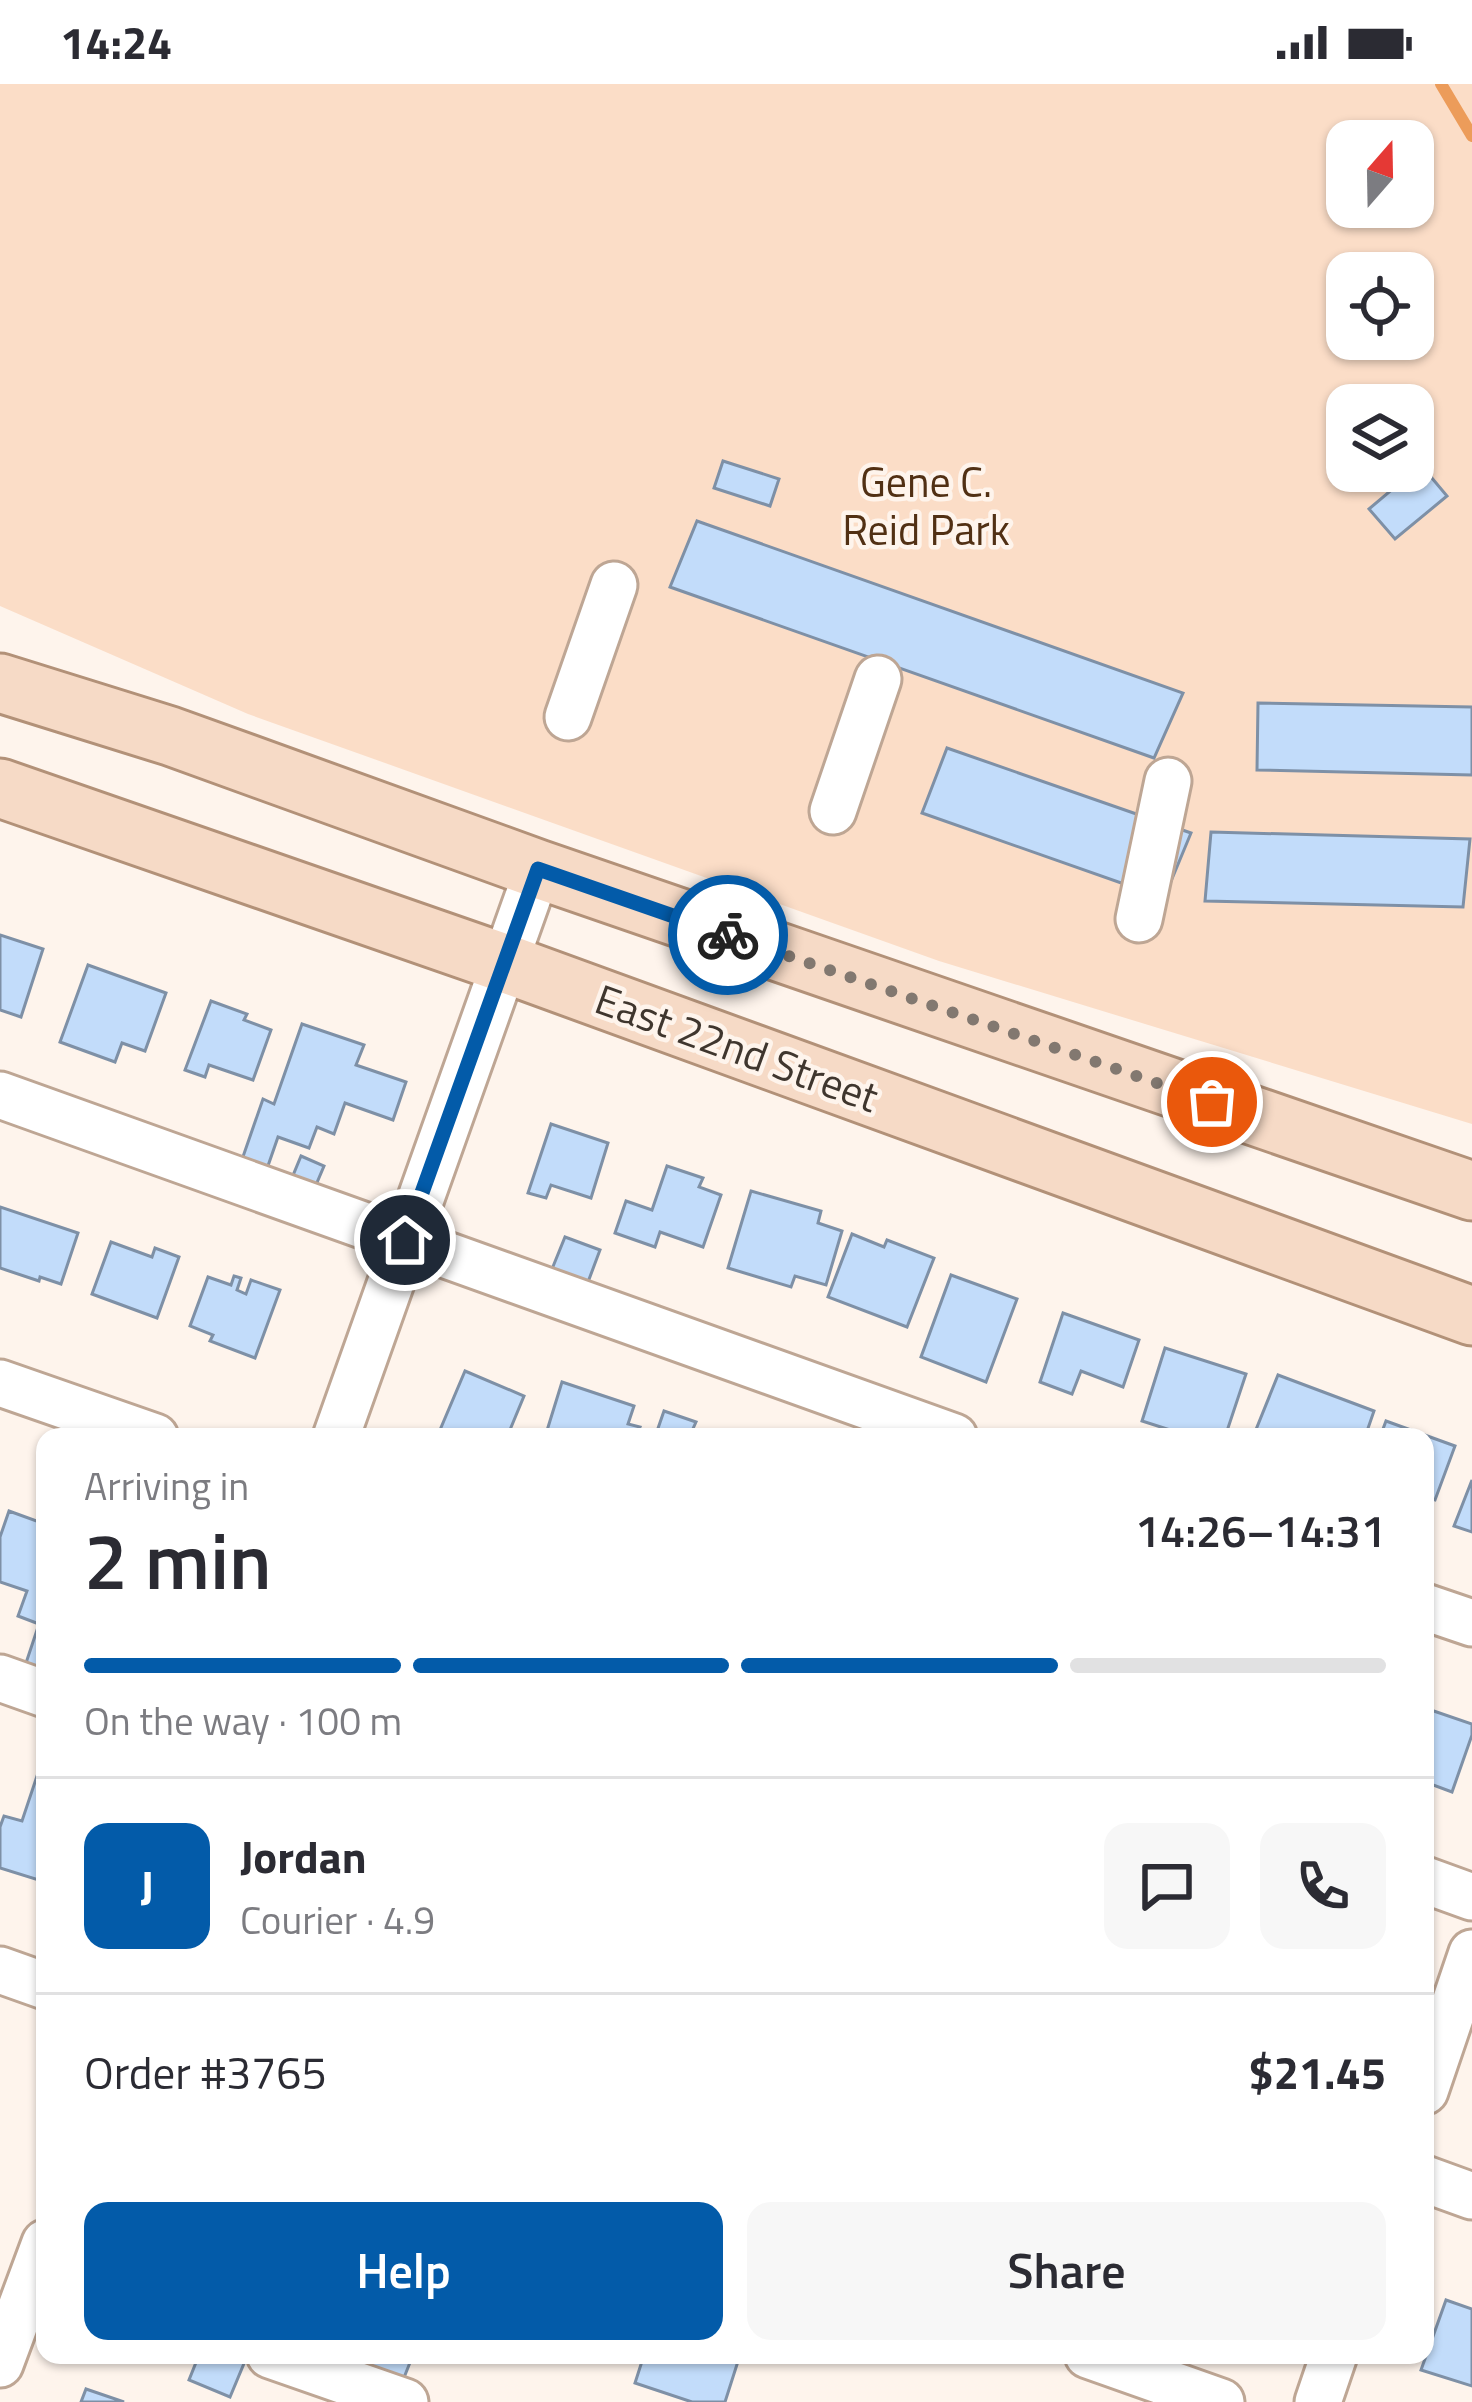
<!DOCTYPE html>
<html lang="en">
<head>
<meta charset="utf-8">
<style>
  :root { --surface:#fff; --page:#f7f7f7; --text:#2b2b33; --muted:#7c7c81; --line:#e1e1e2; --accent:#035ba9 }
  body { margin:0; font-family:"Titillium Web",sans-serif; background:var(--page); color:var(--text); height:100vh; display:flex; flex-direction:column; font-size:45px; white-space:nowrap }
  * { box-sizing:border-box; margin:0 }
  p { font-size:39px; color:var(--muted) }
  .icon { flex:none; width:66px; height:66px; fill:none; stroke:currentColor; stroke-width:2; stroke-linecap:round; stroke-linejoin:round }
  .map { position:relative; flex:1; overflow:hidden }
  .side { position:absolute; left:36px; top:1344px; width:1398px; height:936px; display:flex; flex-direction:column; background:var(--surface); border-radius:24px; box-shadow:0 3px 9px #0004 }
  .side>* { flex:none }
  .needle { width:78px; rotate:20deg }
  .controls { position:absolute; left:1326px; top:36px; display:grid; gap:24px }
  .controls a { display:grid; place-items:center; width:108px; height:108px; border-radius:24px; background:var(--surface); box-shadow:0 3px 9px #0004; font-size:60px }
  .pin { position:absolute; display:grid; place-items:center; width:102px; height:102px; color:#fff; margin:-51px; border:6px solid #fff; border-radius:50%; box-shadow:0 3px 12px #0007 }
  .courier { position:absolute; display:grid; place-items:center; width:120px; height:120px; margin:-60px; border:9px solid #035ba9; border-radius:50%; background:#fff; color:#222; box-shadow:0 3px 15px #0007 }
  .head em { font-style:normal; font-weight:600 }
  .head div { display:flex; flex-direction:column-reverse }
  .head { display:flex; align-items:center; justify-content:space-between; height:204px; padding:0 48px }
  h1 { font-size:78px; font-weight:600; line-height:90px }
  .bar { display:grid; grid-template-columns:repeat(4,1fr); gap:18px 12px; align-content:center; height:144px; padding:0 48px }
  .bar i { height:15px; border-radius:9px; background:var(--line) }
  .bar .selected { background:var(--accent) }
  .bar p { grid-column:span 4 }
  .line { display:flex; align-items:center; gap:30px; padding:0 48px; border-top:3px solid var(--line) }
  .line div { flex:1 }
  .round { display:grid; place-items:center; flex:none; width:126px; height:126px; border-radius:24px; background:var(--page) }
  .button { display:flex; gap:24px; margin-top:auto; padding:24px 48px }
  .button a { flex:1; height:138px; border-radius:24px; background:var(--accent); color:#fff; font-size:48px; font-weight:600; line-height:138px; text-align:center }
  .button a+a { background:var(--page); color:var(--text) }
  .status { display:flex; justify-content:space-between; align-items:center; height:84px; padding:0 60px; background:var(--surface); direction:ltr }
  .status svg { height:33px; fill:currentColor }
  .map>svg:first-child { display:block }
  .green { fill:#fbddc7; fill-rule:evenodd }
  .lines { fill:none; stroke-linecap:round; stroke-linejoin:round }
  .stream { stroke:#ec9c5a; stroke-width:12 }
  .building { fill:#c2dcfa; stroke:#7e90a6; stroke-width:3 }
  .minor-casing { stroke:#bea694; stroke-width:51 }
  .major-casing { stroke:#b29178; stroke-width:63 }
  .minor { stroke:#fff; stroke-width:45 }
  .major { stroke:#f6dac6; stroke-width:57 }
  .done { stroke:#827870; stroke-width:12; stroke-dasharray:0 21.6 }
  .route { stroke:#035ba9; stroke-width:15 }
  .labels { text-anchor:middle; stroke-width:9; stroke-linejoin:round; paint-order:stroke }
  .park-label { font-size:42px; fill:#513014; stroke:#fef4ec }
  .street-label { font-size:42px; fill:#3f362e; stroke:#fef4ec }
</style>
</head>
<body>
<div class="status"><b>14:24</b><svg viewBox="0 0 49 12"><path d="M0 12V9h3v3zM5 12V6h3v6zM10 12V3h3v9zM15 12V0h3v12zM26 1h20v11H26zM47 4h2v5h-2z"/></svg></div>
<div class="map">
<svg width="1472" height="2318" viewBox="0 0 1472 2318">
  <rect width="100%" height="100%" fill="#fef4ec"/>
  <path class="green" d="M0,0H1472V1040L939,877L248,630L0,522ZM1347,57H1413V123H1347ZM1347,189H1413V255H1347ZM1347,321H1413V387H1347Z"/>
  <g class="lines">
    <polyline class="stream" points="1441,0 1472,52"/>
  </g>
  <g class="building">
    <polygon points="723,377 779,395 770,422 714,404"/>
    <polygon points="1421,381 1447,412 1395,455 1369,425"/>
    <polygon points="697,437 1183,609 1154,674 670,503"/>
    <polygon points="1258,619 1472,623 1472,691 1257,686"/>
    <polygon points="947,664 1191,749 1164,814 922,729"/>
    <polygon points="1211,748 1470,755 1463,823 1205,817"/>
    <polygon points="0,851 43,865 21,933 0,926"/>
    <polygon points="88,881 166,909 145,967 122,959 115,978 60,958"/>
    <polygon points="211,917 247,930 244,936 271,946 253,996 209,981 205,993 185,986"/>
    <polygon points="302,940 364,961 356,981 406,998 393,1036 345,1019 334,1050 317,1043 309,1064 278,1053 262,1099 237,1090 263,1015 274,1020"/>
    <polygon points="551,1040 608,1059 591,1114 551,1101 546,1114 528,1109"/>
    <polygon points="301,1072 324,1082 310,1115 287,1106"/>
    <polygon points="667,1082 703,1094 699,1103 721,1111 703,1163 660,1148 655,1163 615,1149 626,1117 652,1126"/>
    <polygon points="751,1107 821,1127 818,1139 842,1147 826,1201 795,1192 791,1203 728,1184"/>
    <polygon points="0,1123 78,1149 61,1200 40,1193 39,1197 0,1184"/>
    <polygon points="852,1150 884,1163 887,1156 934,1174 907,1243 828,1213"/>
    <polygon points="565,1153 600,1166 588,1198 552,1185"/>
    <polygon points="111,1158 152,1173 155,1164 179,1173 157,1234 92,1210"/>
    <polygon points="951,1191 1017,1215 986,1298 921,1273"/>
    <polygon points="234,1192 241,1194 237,1206 246,1210 251,1196 280,1206 255,1274 210,1257 213,1251 190,1242 208,1193 231,1201"/>
    <polygon points="1063,1229 1139,1256 1123,1303 1081,1287 1072,1310 1040,1298"/>
    <polygon points="1165,1264 1246,1290 1225,1353 1192,1353 1142,1337"/>
    <polygon points="465,1287 524,1312 507,1353 498,1353 484,1347 481,1353 456,1353 440,1346"/>
    <polygon points="1278,1291 1374,1327 1365,1353 1253,1353"/>
    <polygon points="562,1298 634,1322 628,1340 640,1343 636,1353 545,1353"/>
    <polygon points="664,1327 696,1338 692,1347 709,1353 655,1353"/>
    <polygon points="1386,1337 1455,1362 1435,1416 1425,1413 1425,1353 1380,1353"/>
    <polygon points="1472,1396 1472,1448 1454,1442"/>
    <polygon points="9,1427 45,1440 45,1588 25,1582 39,1540 18,1532 27,1507 0,1498 0,1453"/>
    <polygon points="1425,1624 1472,1640 1472,1651 1452,1708 1425,1698"/>
    <polygon points="43,1674 45,1674 45,1798 0,1784 0,1743 4,1732 22,1737"/>
    <polygon points="1446,2216 1472,2225 1472,2302 1421,2286"/>
    <polygon points="199,2271 230,2271 245,2277 230,2313 189,2296"/>
    <polygon points="325,2271 413,2271 401,2301"/>
    <polygon points="644,2271 740,2271 725,2318 692,2318 635,2299"/>
    <polygon points="86,2305 124,2318 81,2318"/>
  </g>
  <g class="lines">
    <g class="minor-casing">
      <g id="minor">
        <polyline points="568,633 614,501"/>
        <polyline points="833,727 878,595"/>
        <polyline points="1139,835 1168,697"/>
        <polyline points="0,1011 954,1353"/>
        <polyline points="0,1299 155,1353"/>
        <polyline points="336,1353 538,785"/>
        <polyline points="1425,1523 1472,1539"/>
        <polyline points="0,1594 45,1610"/>
        <polyline points="1425,1796 1472,1813"/>
        <polyline points="0,1886 45,1902"/>
        <polyline points="1425,2007 1472,1869"/>
        <polyline points="1425,2095 1472,2112"/>
        <polyline points="270,2271 405,2318"/>
        <polyline points="1088,2271 1221,2318"/>
        <polyline points="0,2280 45,2159"/>
        <polyline points="1318,2318 1334,2271"/>
      </g>
    </g>
    <g class="major-casing">
      <g id="major">
        <polyline points="0,599 170,652 538,785 1472,1107"/>
        <polyline points="0,704 504,879 1472,1232"/>
      </g>
    </g>
    <use href="#minor" class="minor"/>
    <use href="#major" class="major"/>
  </g>
  <g class="lines">
    <polyline class="done" points="728,851 1212,1018"/>
    <polyline class="route" points="405,1156 538,785 728,851"/>
  </g>
  <g class="labels">
    <g class="park-label">
      <text x="926" y="413">Gene C.<tspan x="926" dy="48">Reid Park</tspan></text>
    </g>
    <g class="street-label">
      <text transform="translate(737 964) rotate(20)" y="15">East 22nd Street</text>
    </g>
  </g>
</svg>
<div class="controls">
<a><svg class="needle" viewBox="-14 -14 28 28"><path d="M0-13l5 13h-10z" fill="#e53935"/><path d="M0 13l5-13h-10z" fill="#7c7c81"/></svg></a>
<a><svg class="icon" aria-label="locate" viewBox="0 0 24 24"><circle cx="12" cy="12" r="6"/><path d="M12 2v4M12 18v4M2 12h4M18 12h4"/></svg></a>
<a><svg class="icon" aria-label="layers" viewBox="0 0 24 24"><path d="M12 4l9 5-9 5-9-5zM3 14l9 5 9-5"/></svg></a>
</div>
<div class="pin" style="left:1212px;top:1018px;background:#ea580c"><svg class="icon" aria-label="bag" viewBox="0 0 24 24"><path d="M5 8h14l-1 12H6zM9 8a3 3 0 0 1 6 0"/></svg></div>
<div class="pin" style="left:405px;top:1156px;background:#1f2937"><svg class="icon" aria-label="home" viewBox="0 0 24 24"><path d="M3 11l9-7 9 7M6 9v11h12V9"/></svg></div>
<div class="courier" style="left:728px;top:851px"><svg class="icon" aria-label="bike" viewBox="0 0 24 24"><circle cx="6" cy="16" r="4"/><circle cx="18" cy="16" r="4"/><path d="M6 16l4-8h5l3 8M10 8l3 8H6M13 5h3"/></svg></div>
<section class="side">
<div class="head"><div><h1>2 min</h1><p>Arriving in</p></div><em>14:26–14:31</em></div>
<div class="bar"><i class="selected"></i><i class="selected"></i><i class="selected"></i><i></i><p>On the way · 100 m</p></div>
<div class="line" style="height:216px"><b class="round" style="background:var(--accent);color:#fff">J</b><div><b>Jordan</b><p>Courier · 4.9</p></div><a class="round"><svg class="icon" aria-label="chat" viewBox="0 0 24 24"><path d="M4 5h16v11H9l-5 4z"/></svg></a><a class="round"><svg class="icon" aria-label="phone" viewBox="0 0 24 24"><path d="M5 4h4l2 5-3 2q2 4 5 5l2-3 5 2v4C11 20 4 13 5 4z"/></svg></a></div>
<div class="line" style="height:156px"><div>Order #3765</div><b>$21.45</b></div>
<div class="button"><a>Help</a><a>Share</a></div>
</section>
</div>
</body>
</html>
